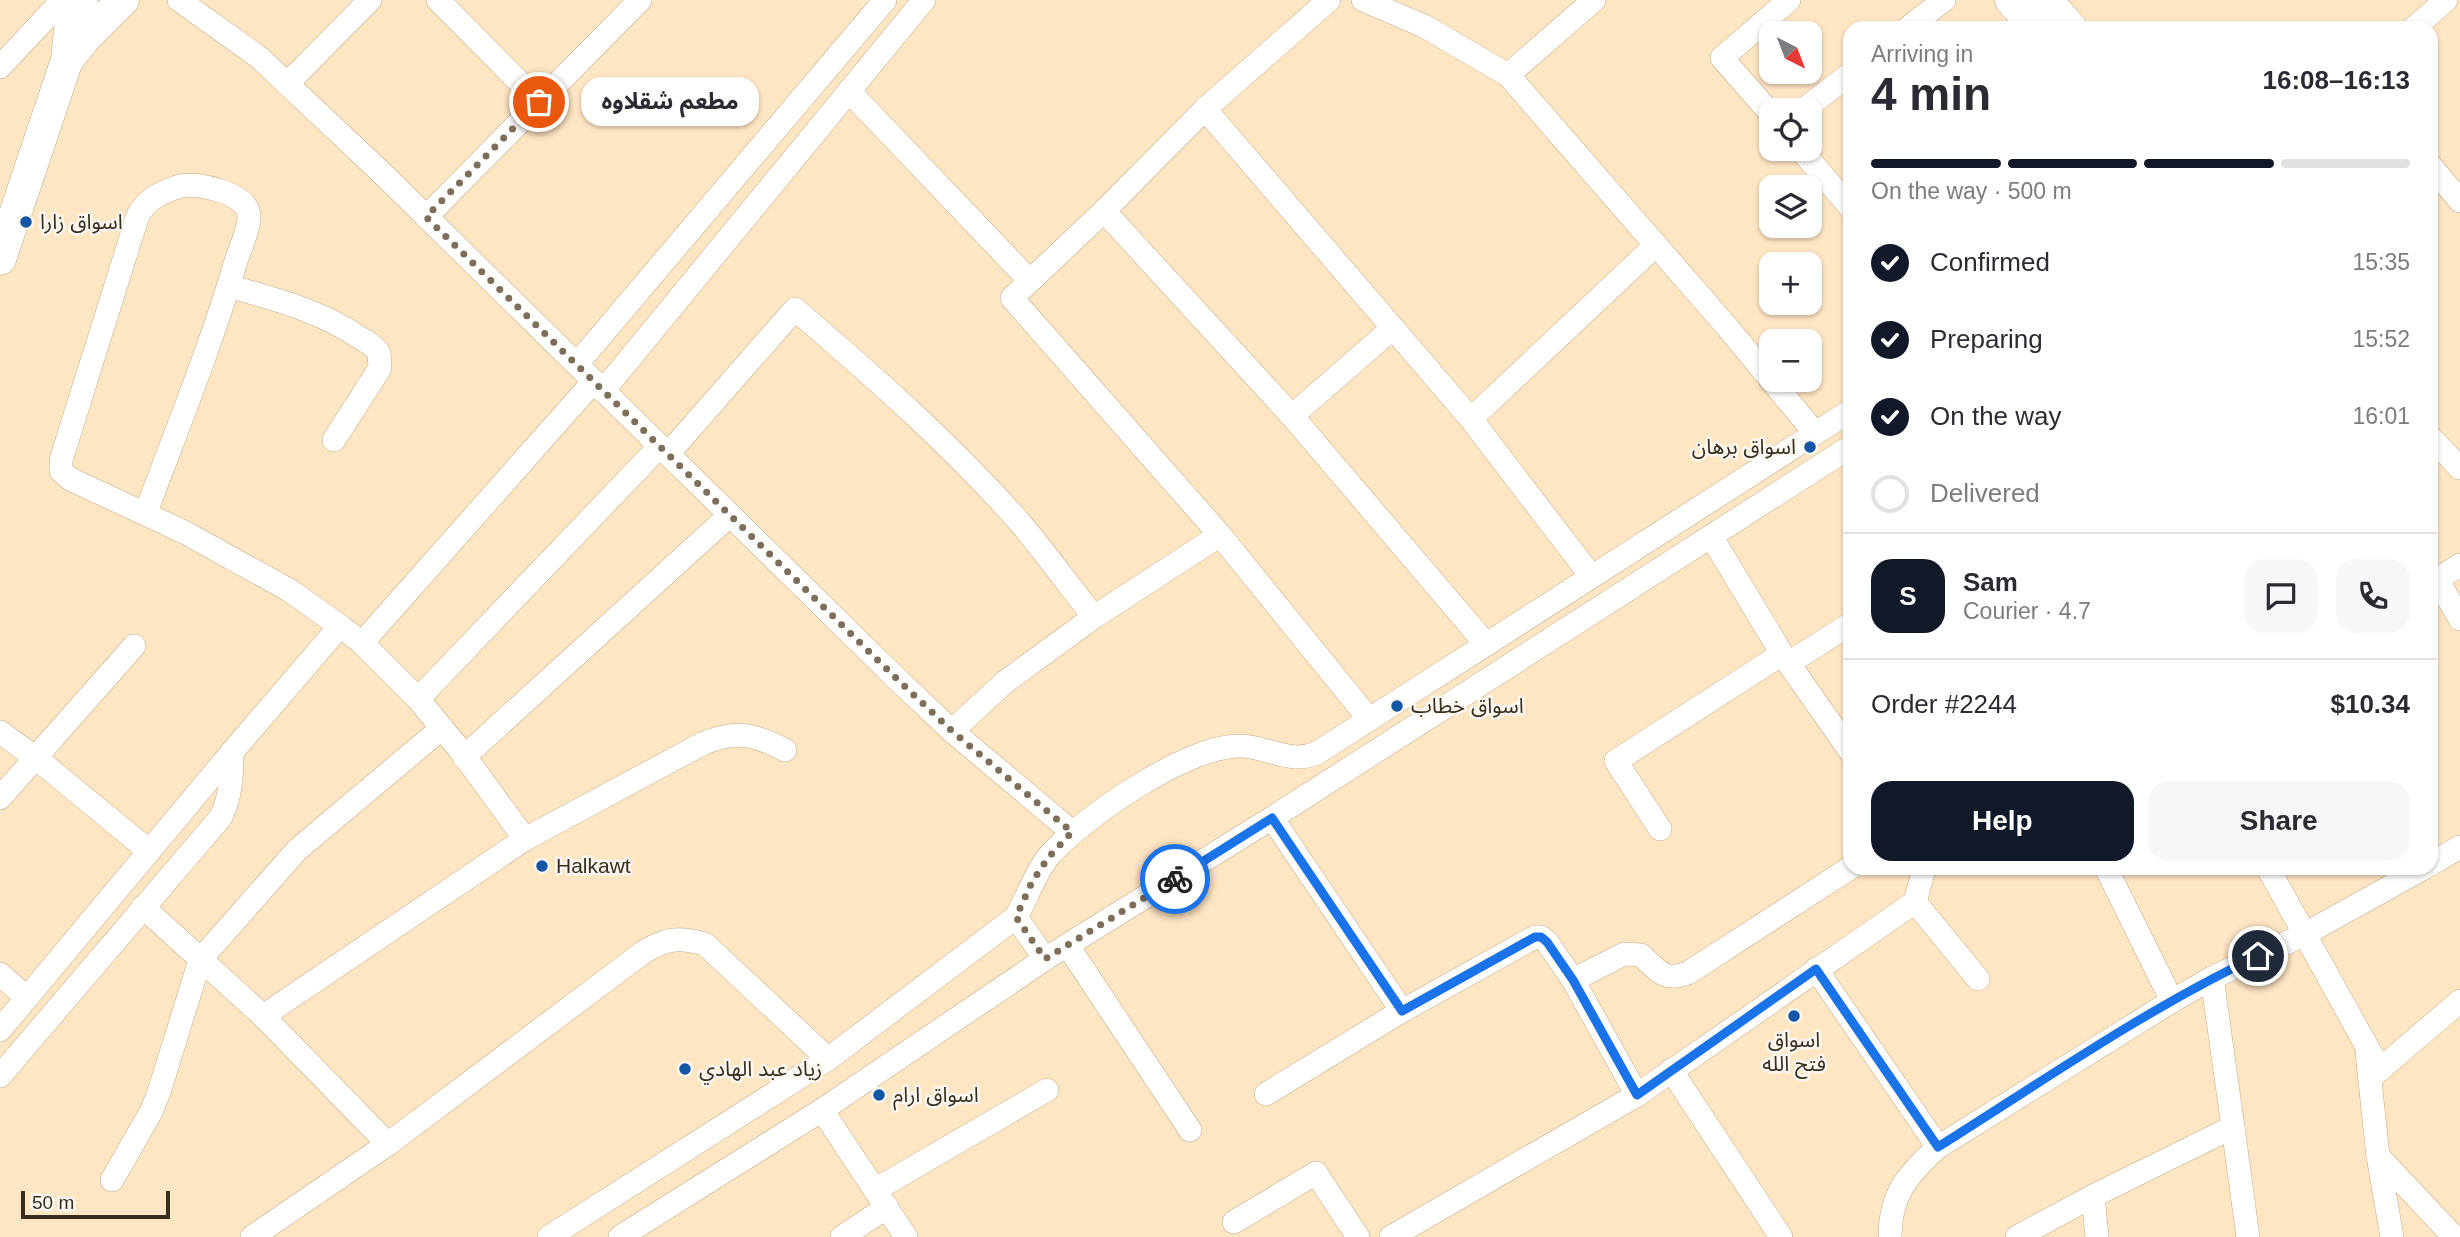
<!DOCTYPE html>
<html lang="en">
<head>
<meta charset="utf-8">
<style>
  :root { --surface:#fff; --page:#f7f7f7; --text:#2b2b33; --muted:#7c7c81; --line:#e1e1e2; --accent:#111827 }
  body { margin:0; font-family:Helvetica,"Noto Sans Arabic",sans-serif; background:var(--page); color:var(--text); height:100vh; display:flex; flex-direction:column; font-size:26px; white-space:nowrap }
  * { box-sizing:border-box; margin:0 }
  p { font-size:23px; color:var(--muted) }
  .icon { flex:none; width:38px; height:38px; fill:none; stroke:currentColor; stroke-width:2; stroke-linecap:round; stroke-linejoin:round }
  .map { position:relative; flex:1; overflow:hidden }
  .sheet { position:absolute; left:1843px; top:21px; width:595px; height:854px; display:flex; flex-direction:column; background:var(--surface); border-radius:21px; box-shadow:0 2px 5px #0004 }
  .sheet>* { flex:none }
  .needle { width:46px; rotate:138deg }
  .controls { position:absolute; left:1759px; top:21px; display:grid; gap:14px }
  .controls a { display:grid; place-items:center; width:63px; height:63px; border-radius:14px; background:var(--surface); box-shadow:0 2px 5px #0004; font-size:35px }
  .scale { position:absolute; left:21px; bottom:18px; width:149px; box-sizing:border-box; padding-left:7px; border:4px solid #372e20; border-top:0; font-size:19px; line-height:24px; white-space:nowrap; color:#372e20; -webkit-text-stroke:5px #fcf7f0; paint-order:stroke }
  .pin { position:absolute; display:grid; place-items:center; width:60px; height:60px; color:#fff; margin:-30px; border:4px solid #fff; border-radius:50%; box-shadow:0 2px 7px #0007 }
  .courier { position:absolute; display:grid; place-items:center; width:70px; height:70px; margin:-35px; border:5px solid #1a73e8; border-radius:50%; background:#fff; color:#222; box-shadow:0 2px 9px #0007 }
  .bubble { position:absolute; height:49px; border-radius:21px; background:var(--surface); box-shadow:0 2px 5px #0004; font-size:23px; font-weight:700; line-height:49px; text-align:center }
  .overview em { font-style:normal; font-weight:700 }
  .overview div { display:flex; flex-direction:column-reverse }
  .overview { display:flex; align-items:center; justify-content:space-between; height:119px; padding:0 28px }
  h1 { font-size:46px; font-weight:700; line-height:52px }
  .bar { display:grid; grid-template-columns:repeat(4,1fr); gap:10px 7px; align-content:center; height:84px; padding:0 28px }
  .bar i { height:9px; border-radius:5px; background:var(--line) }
  .bar .selected { background:var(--accent) }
  .bar p { grid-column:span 4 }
  .line { display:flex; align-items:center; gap:18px; padding:0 28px; border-top:2px solid var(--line) }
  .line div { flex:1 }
  .round { display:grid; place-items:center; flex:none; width:74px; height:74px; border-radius:21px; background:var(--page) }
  ol { padding:0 28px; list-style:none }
  li { display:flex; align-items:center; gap:21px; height:77px }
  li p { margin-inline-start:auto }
  li .icon { padding:7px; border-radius:50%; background:var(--accent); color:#fff; stroke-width:4 }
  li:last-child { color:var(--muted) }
  li i { width:38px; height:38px; border:4px solid var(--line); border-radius:50% }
  .cta { display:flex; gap:14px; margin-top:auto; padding:14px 28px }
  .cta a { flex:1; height:80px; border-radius:21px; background:var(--accent); color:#fff; font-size:28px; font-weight:700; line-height:80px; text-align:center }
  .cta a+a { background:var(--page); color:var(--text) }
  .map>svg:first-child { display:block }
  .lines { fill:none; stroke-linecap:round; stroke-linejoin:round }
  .street-casing { stroke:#c0a988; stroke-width:24 }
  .secondary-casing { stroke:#c0a988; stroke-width:33 }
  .street { stroke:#fff; stroke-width:23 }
  .secondary { stroke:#fff; stroke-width:32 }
  .done { stroke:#7d6e59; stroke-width:7; stroke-dasharray:0 12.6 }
  .route { stroke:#1a73e8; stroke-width:9 }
  .poi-dot { fill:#1356a6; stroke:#fcf7f0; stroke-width:2.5 }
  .labels { text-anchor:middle; stroke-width:5; stroke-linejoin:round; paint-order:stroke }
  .poi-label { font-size:21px; fill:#372e20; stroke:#fcf7f0; text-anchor:start }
</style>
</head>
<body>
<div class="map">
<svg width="2460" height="1237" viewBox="0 0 2460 1237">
  <rect width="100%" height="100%" fill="#ffe6c3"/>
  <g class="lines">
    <g class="street-casing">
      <g id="street">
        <polyline points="179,0 260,58 386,177 898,680 952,731 1072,832"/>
        <polyline points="438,0 539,102"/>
        <polyline points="1329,0 1205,109 1104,211 1012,298 1220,535 1369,719"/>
        <polyline points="1363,0 1424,26 1508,75 1728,328 1815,433"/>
        <polyline points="1908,28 1944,0"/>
        <polyline points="2414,28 2446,0"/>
        <polyline points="0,67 59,4"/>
        <polyline points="1508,75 1594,0"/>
        <polyline points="287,84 370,0"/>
        <polyline points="849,91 1030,281"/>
        <polyline points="1205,109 1471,419 1591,576"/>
        <polyline points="1803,110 1850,74"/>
        <polyline points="1771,114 1722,58 1789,0"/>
        <polyline points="1800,149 1850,207"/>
        <polyline points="2431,166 2460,201"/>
        <polyline points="1104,211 1292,416 1486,644"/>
        <polyline points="426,217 640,0"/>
        <path d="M229,286C273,299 319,310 357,336C365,341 374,345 379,353L380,368L334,440"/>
        <polyline points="577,364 885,0"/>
        <polyline points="603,391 924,0"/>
        <polyline points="1292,416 1393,328"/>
        <polyline points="1471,419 1656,245"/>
        <polyline points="2431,438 2460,468"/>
        <path d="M668,454L795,309C874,377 953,446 1022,525C1047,555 1070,587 1094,617"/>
        <path d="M146,512C177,429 211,346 236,261C240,248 250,228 249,215C247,193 198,182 180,186C162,192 148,198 138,215L61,460V471L70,479L184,532L289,590L340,626L362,643L418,699L460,750L525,839"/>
        <polyline points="1711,536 1782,654 1850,751"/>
        <polyline points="2437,579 2460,619"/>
        <polyline points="2431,583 2460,565"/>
        <polyline points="362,643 594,381"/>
        <polyline points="1789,663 1850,624"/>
        <polyline points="418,699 660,446"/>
        <polyline points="952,731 1005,682 1094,617 1220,535"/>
        <polyline points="0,732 36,758 149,851"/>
        <polyline points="464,757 730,515"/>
        <polyline points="0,798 134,646"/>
        <polyline points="1272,818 1402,1011"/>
        <polyline points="1660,829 1616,761 1782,654"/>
        <polyline points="2431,864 2460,847"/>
        <polyline points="2106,868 2172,1001"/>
        <polyline points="2268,868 2380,1070"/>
        <polyline points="1915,902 1978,979"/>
        <polyline points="143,907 263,1016 388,1144"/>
        <polyline points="1016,917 1045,959"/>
        <polyline points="1068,946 1190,1130"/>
        <polyline points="1816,969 1938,1147"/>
        <polyline points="0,974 27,998"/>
        <path d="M1573,980L1624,954L1641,955C1658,971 1664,982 1688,973L1850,868"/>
        <path d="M263,1016L525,839L704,743C737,730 754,734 785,750"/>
        <polyline points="0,1030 232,752 340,626"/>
        <polyline points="2367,1053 2378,1156 2454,1237"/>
        <polyline points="1671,1070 1781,1237"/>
        <path d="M0,1076L221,817C231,795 232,776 232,752"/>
        <polyline points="2370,1078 2460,1001"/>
        <polyline points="1266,1094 1402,1011 1535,937 1541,937 1547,942 1573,980 1637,1095"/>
        <polyline points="822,1110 906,1237"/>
        <polyline points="2233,1127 2248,1237"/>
        <polyline points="2378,1156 2392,1237"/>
        <polyline points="112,1180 151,1112 159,1092 200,960 297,850 442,728"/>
        <polyline points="875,1190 1047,1090"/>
        <polyline points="2093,1196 2097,1237"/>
        <polyline points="1234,1222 1316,1173 1358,1237"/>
        <path d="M252,1237L388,1144L645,951C668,938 679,937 705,944L828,1059"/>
        <path d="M549,1237L828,1059L1016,917C1028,897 1034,874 1049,856C1083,817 1187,746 1239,746C1269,746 1288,765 1317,753L1850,411"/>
        <polyline points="620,1237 822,1110 1045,959 1272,818 1850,447"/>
        <polyline points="842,1237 887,1207"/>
        <polyline points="1391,1237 1637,1095 1915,902 1923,873 1921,868"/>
        <path d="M1890,1237C1890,1194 1908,1174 1938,1147L2172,1001L2212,978L2305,934L2424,868"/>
        <polyline points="2017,1237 2093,1196 2233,1127 2212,978"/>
      </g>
    </g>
    <g class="secondary-casing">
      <g id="secondary">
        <polyline points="2011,0 2036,28"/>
        <polyline points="2046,0 2071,28"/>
        <polyline points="68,59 84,39 123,0"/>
        <polyline points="0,259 67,60 70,30 82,0"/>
      </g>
    </g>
    <use href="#street" class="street"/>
    <use href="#secondary" class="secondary"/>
  </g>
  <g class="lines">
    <polyline class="done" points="539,102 426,217 898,680 952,731 1072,832 1048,858 1032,882 1016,917 1045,959 1175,879"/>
    <path class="route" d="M1175,879L1272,818L1402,1011L1535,937H1541L1547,942L1573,980L1637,1095L1816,969L1938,1147C2043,1081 2146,1009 2258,956"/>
  </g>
  <g class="poi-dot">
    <circle cx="26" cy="222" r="7"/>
    <circle cx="1810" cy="447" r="7"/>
    <circle cx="1397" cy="706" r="7"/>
    <circle cx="542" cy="866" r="7"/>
    <circle cx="1794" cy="1016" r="7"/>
    <circle cx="685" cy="1069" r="7"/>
    <circle cx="879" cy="1095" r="7"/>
  </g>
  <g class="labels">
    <g class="poi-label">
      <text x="40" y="229">اسواق زارا</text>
      <text x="1796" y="454" text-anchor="end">اسواق برهان</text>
      <text x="1411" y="713">اسواق خطاب</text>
      <text x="556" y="873">Halkawt</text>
      <text x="1794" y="1047" text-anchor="middle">اسواق<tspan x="1794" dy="24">فتح الله</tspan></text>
      <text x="699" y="1076">زياد عبد الهادي</text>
      <text x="893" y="1102">اسواق ارام</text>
    </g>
  </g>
</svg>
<div class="controls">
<a><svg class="needle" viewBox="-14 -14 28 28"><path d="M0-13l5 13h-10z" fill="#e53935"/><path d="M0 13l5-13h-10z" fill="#7c7c81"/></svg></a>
<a><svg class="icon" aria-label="locate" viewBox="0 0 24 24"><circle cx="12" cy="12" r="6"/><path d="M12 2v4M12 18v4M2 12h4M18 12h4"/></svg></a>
<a><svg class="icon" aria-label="layers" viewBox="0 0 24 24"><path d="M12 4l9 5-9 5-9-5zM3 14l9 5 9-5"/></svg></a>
<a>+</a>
<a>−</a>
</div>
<div class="scale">50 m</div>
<div class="pin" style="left:539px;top:102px;background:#ea580c"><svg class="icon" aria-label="bag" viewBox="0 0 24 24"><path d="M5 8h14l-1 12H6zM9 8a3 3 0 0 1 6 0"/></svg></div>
<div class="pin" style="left:2258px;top:956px;background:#1f2937"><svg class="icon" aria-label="home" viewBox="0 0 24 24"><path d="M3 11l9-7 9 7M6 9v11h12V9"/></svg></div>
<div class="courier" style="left:1175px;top:879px"><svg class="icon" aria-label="bike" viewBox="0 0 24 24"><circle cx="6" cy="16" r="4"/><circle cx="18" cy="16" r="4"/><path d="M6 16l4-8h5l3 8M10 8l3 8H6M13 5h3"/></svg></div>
<div class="bubble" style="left:581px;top:77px;width:178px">مطعم شقلاوه</div>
<section class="sheet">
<div class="overview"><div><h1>4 min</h1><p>Arriving in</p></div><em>16:08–16:13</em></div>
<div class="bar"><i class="selected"></i><i class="selected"></i><i class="selected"></i><i></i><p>On the way · 500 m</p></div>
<ol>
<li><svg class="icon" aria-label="check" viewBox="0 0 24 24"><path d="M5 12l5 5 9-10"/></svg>Confirmed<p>15:35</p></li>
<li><svg class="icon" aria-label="check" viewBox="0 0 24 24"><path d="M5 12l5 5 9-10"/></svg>Preparing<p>15:52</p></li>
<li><svg class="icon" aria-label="check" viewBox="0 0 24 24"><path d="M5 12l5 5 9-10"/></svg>On the way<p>16:01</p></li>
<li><i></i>Delivered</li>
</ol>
<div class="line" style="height:126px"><b class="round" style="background:var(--accent);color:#fff">S</b><div><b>Sam</b><p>Courier · 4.7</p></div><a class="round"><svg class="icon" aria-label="chat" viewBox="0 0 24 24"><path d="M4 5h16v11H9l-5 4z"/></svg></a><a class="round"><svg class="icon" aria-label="phone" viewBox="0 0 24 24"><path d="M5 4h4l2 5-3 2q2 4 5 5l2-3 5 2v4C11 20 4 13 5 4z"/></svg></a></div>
<div class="line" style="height:91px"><div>Order #2244</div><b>$10.34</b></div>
<div class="cta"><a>Help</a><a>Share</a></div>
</section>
</div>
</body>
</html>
